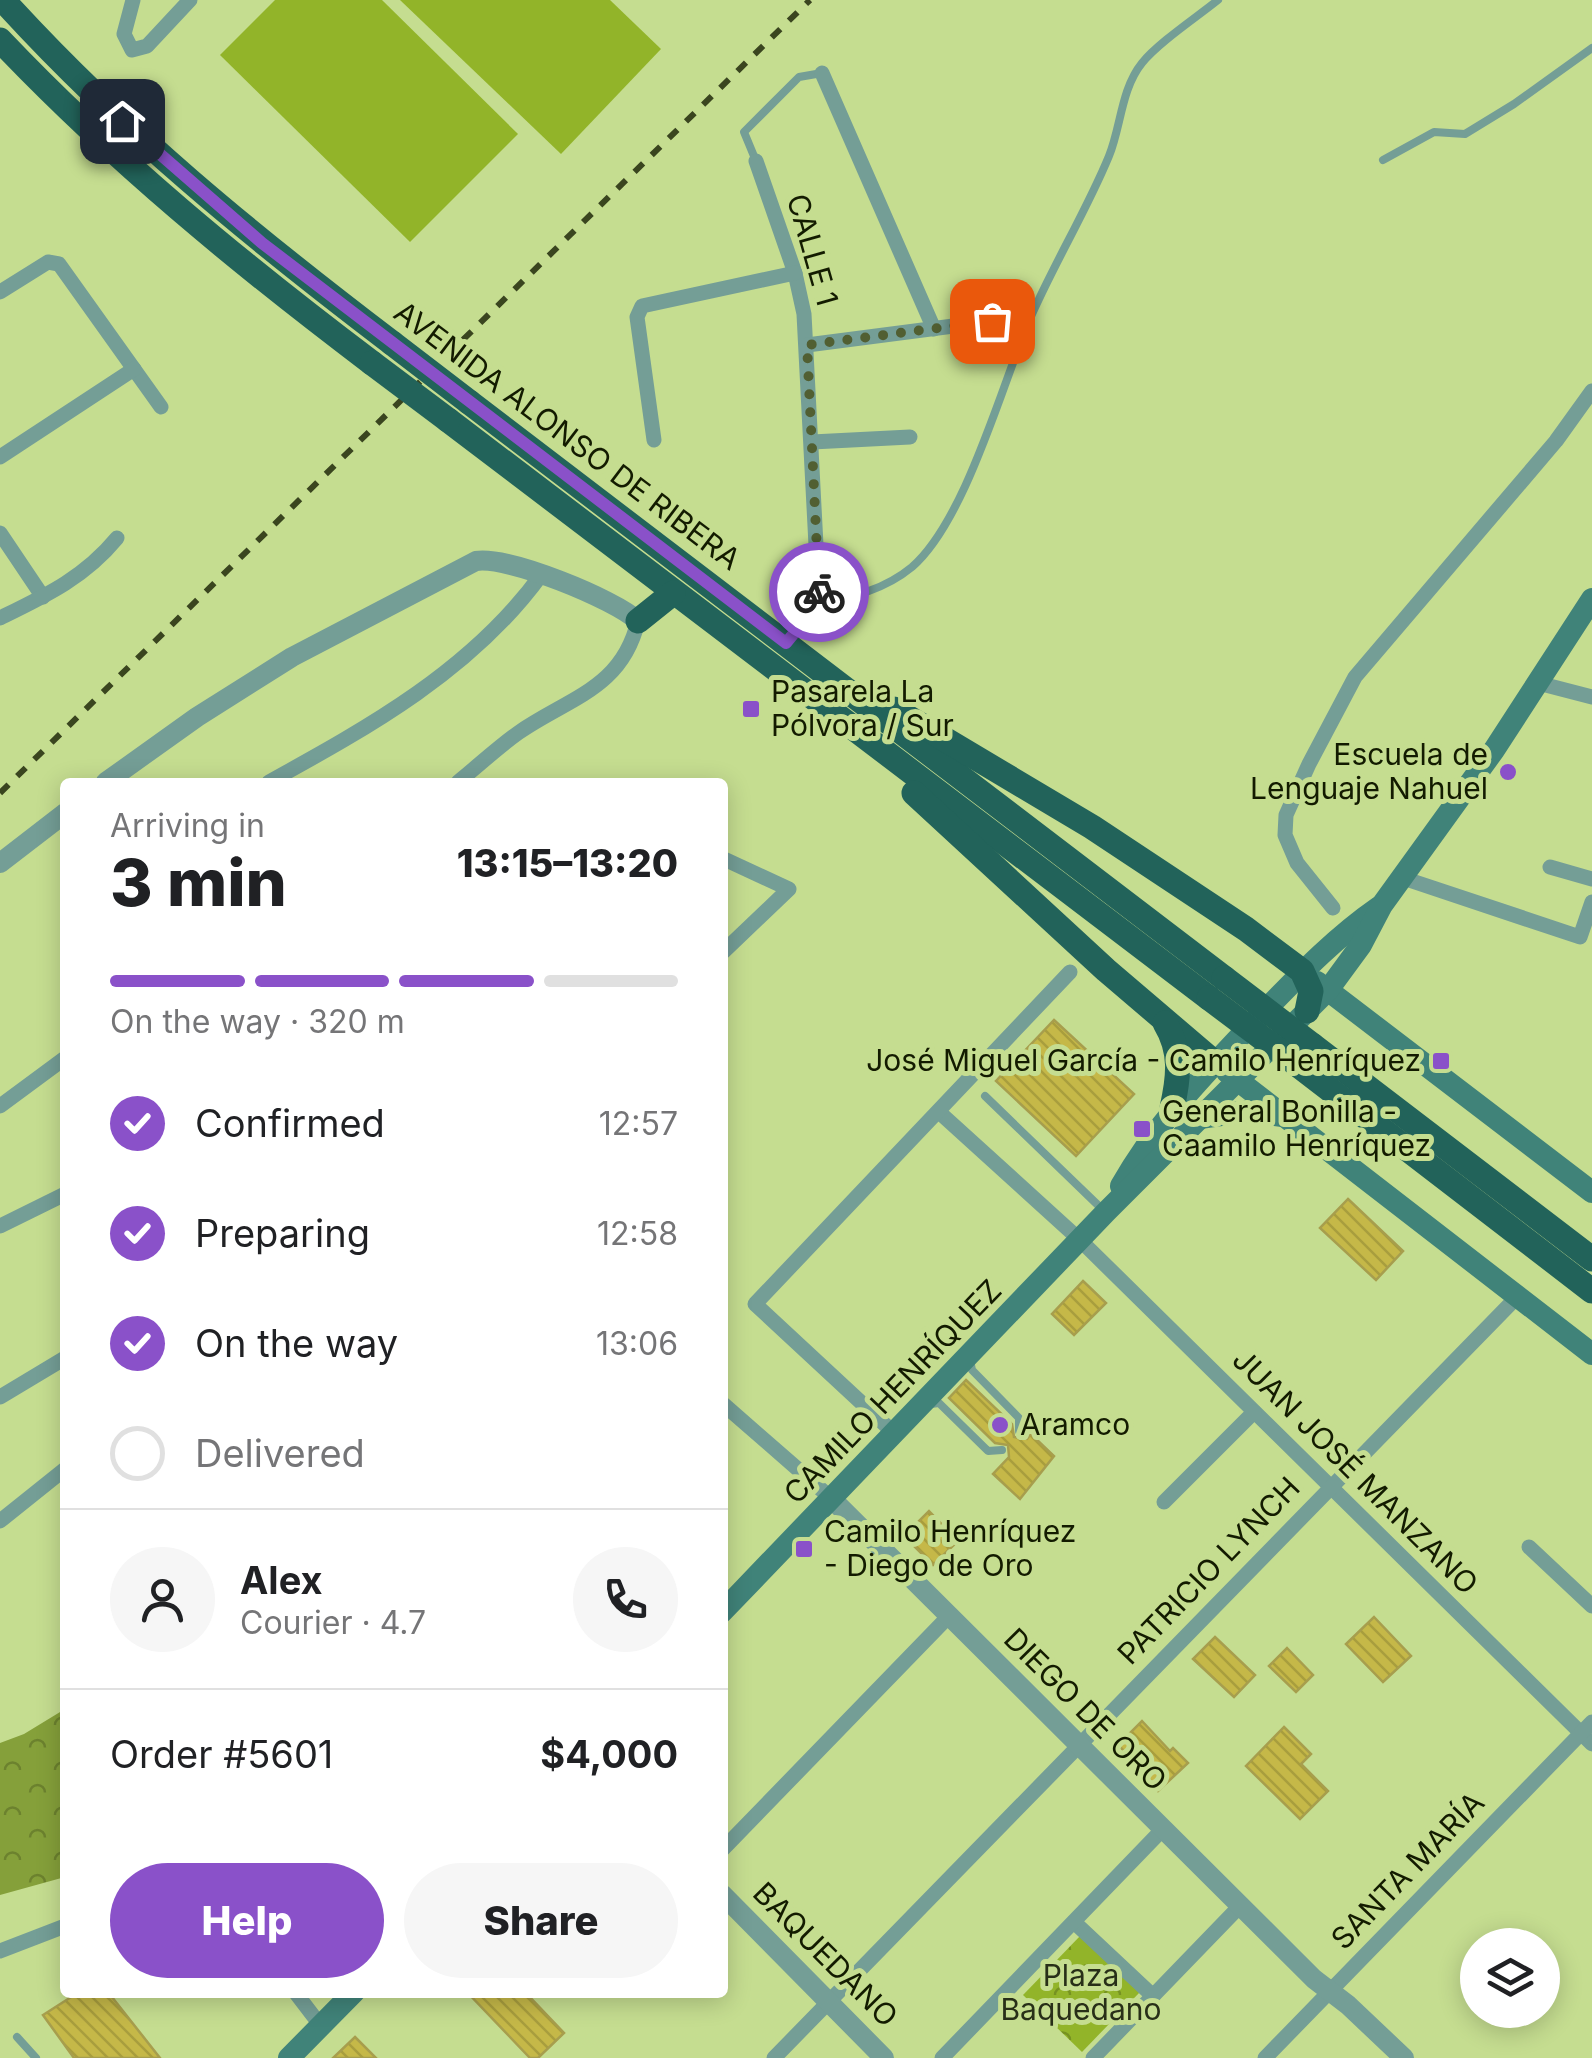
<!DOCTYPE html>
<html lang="en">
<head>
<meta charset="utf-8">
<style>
  :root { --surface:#fff; --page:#f6f6f6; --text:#202124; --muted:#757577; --line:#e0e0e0; --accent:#8a51c9 }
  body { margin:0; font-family:Inter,sans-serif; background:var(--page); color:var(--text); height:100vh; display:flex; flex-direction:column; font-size:38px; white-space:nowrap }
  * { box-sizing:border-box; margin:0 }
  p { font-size:32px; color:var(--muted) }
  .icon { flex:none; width:55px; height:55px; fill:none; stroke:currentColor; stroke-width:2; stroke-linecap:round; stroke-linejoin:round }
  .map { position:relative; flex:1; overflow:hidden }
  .panel { position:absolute; left:60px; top:778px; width:668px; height:1220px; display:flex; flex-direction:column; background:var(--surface); border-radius:10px; box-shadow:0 5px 25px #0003 }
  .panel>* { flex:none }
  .buttons { position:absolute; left:1460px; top:1928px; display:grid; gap:20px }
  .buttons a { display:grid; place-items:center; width:100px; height:100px; border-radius:50%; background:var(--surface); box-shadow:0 5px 25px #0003; font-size:50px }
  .pin { position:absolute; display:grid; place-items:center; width:85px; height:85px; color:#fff; margin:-42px; border-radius:20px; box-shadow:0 5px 15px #0006 }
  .courier { position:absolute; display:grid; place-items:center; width:100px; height:100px; margin:-50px; border:8px solid #8a51c9; border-radius:50%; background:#fff; color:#222; box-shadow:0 2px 12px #0007 }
  .head em { font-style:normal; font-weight:800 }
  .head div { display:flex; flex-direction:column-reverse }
  .head { display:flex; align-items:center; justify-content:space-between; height:170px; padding:0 50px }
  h1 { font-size:65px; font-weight:800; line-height:75px }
  .bar { display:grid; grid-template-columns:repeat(4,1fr); gap:15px 10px; align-content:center; height:120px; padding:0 50px }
  .bar i { height:12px; border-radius:8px; background:var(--line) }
  .bar .active { background:var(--accent) }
  .bar p { grid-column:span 4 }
  .line { display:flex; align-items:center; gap:25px; padding:0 50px; border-top:2px solid var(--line) }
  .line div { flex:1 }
  .round { display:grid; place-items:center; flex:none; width:105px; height:105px; border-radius:52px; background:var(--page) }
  ol { padding:0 50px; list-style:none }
  li { display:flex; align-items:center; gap:30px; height:110px }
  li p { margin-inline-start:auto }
  li .icon { padding:10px; border-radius:50%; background:var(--accent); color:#fff; stroke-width:4 }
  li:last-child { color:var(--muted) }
  li i { width:55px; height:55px; border:5px solid var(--line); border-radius:50% }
  .button { display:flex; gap:20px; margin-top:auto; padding:20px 50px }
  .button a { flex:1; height:115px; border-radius:60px; background:var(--accent); color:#fff; font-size:40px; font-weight:800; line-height:115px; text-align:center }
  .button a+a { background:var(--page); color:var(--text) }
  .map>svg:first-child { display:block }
  .grass { fill:#92b429 }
  .forest { fill:url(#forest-crowns) }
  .park { fill:url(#park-crowns) }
  .building { fill:url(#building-back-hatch); stroke:#a79e4d; stroke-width:2.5 }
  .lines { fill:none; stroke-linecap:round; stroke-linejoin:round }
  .service { stroke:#749e96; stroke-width:8 }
  .minor { stroke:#749e96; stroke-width:15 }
  .tertiary { stroke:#749e96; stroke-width:20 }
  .secondary { stroke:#408379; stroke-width:22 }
  .trunk { stroke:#22635a; stroke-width:25 }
  .rail { stroke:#3a451f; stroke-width:6; stroke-dasharray:12 12; stroke-linecap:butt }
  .trunk-bridge { stroke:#22635a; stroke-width:25 }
  .done { stroke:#515f32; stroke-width:10; stroke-dasharray:0 18 }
  .route { stroke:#8a51c9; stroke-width:12 }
  .poi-dot { fill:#8a51c9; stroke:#c5dd90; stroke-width:4 }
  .labels { text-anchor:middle; stroke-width:10; stroke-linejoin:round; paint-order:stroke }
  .street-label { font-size:30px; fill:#131b00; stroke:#c5dd90 }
  .poi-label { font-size:30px; fill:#131b00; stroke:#c5dd90; text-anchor:start }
  .park-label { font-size:30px; fill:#282f18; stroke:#c5dd90 }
</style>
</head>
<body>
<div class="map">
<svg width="1592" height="2058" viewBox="0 0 1592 2058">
  <defs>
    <pattern id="forest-crowns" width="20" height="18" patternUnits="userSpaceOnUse" patternTransform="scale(2.5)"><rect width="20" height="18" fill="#85a03a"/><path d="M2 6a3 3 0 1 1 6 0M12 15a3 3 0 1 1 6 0" fill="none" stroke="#6c822e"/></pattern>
    <pattern id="park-crowns" width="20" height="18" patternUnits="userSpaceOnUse" patternTransform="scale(2.5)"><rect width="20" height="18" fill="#92b429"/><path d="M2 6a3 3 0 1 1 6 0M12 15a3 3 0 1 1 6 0" fill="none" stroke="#769221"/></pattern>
    <pattern id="building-back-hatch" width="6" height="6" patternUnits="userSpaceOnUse" patternTransform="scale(2.5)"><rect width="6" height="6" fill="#c5b848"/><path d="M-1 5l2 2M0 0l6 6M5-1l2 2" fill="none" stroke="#a89e3d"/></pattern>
  </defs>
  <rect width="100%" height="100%" fill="#c5dd90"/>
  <g class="grass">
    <polygon points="275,0 382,0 518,134 410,242 220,55"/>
    <polygon points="400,0 610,0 661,49 561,154"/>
  </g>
  <polygon class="forest" points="65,1709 65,1877 0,1895 0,1743 24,1734"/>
  <polygon class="park" points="1081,1935 1140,1992 1082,2052 1023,1995"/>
  <g class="building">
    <polygon points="1054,1020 1134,1094 1076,1156 996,1081"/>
    <polygon points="1348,1199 1403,1251 1376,1280 1320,1228"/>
    <polygon points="1083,1281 1106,1303 1074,1335 1052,1314"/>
    <polygon points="966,1380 1012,1424 1014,1437 1027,1439 1031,1434 1054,1456 1020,1499 993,1474 1009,1457 1008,1445 995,1443 949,1398"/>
    <polygon points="929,1511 958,1541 933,1565 904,1536"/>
    <polygon points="1374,1617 1411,1656 1383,1682 1346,1644"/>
    <polygon points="1215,1637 1255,1675 1234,1697 1193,1659"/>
    <polygon points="1287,1648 1313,1675 1296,1692 1269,1666"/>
    <polygon points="1142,1721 1170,1751 1173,1748 1188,1763 1158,1791 1144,1776 1147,1774 1118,1745"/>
    <polygon points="1284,1727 1311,1754 1301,1764 1328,1791 1300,1819 1246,1766"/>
    <polygon points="79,1992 108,1992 160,2058 74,2058 43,2015"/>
    <polygon points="467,1992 525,1992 564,2033 538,2058 530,2058"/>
    <polygon points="355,2037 376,2058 333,2058"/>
  </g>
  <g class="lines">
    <g class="service">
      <polyline points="1383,160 1434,132 1465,134 1514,104 1592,48"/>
      <polyline points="756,161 744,132 799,77 822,73"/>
      <path d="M821,603C855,596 884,590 912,567C965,521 1001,388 1029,321C1053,265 1086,212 1109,156C1121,127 1121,89 1142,63C1158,43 1197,17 1218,0"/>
      <polyline points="985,1096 1102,1209"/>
      <polyline points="970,1360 972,1370 1019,1418 1019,1431"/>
      <polyline points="931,1404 939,1403 988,1451 1002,1450"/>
      <polyline points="17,2037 36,2058"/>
    </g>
    <g class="minor">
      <polyline points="133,0 124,34 132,50 147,46 190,0"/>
      <polyline points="822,73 934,329"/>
      <polyline points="756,161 795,273 804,314 819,603 786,643"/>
      <polyline points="0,292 48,262 59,264 161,407"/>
      <polyline points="807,345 992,321"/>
      <polyline points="654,440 637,317 642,306 795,273"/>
      <polyline points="812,442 910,437"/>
      <polyline points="0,457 134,369"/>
      <polyline points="0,533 43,597"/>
      <path d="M0,618C45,596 84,578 117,538"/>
      <polyline points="1538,683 1592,697"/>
      <path d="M269,782C369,727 472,670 541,575"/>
      <path d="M458,782C478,766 497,748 518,733C568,698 622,689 638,621"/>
      <polyline points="722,858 789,889 722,953"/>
      <polyline points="1550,867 1592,879"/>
      <polyline points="1403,878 1580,937 1592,902"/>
      <polyline points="1333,908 1297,863 1285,835 1286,815 1309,764 1355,677 1556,441 1592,391"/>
      <polyline points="0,1106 65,1058"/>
      <polyline points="939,1112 1080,1240 1592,1744"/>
      <polyline points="0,1226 65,1194"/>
      <polyline points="0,1397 65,1358"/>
      <polyline points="722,1403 832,1499"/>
      <polyline points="894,1433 755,1304 1070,972"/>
      <polyline points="1164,1502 1254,1412"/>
      <polyline points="0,1521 65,1469"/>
      <polyline points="1529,1547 1592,1606"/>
      <polyline points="722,1850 949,1616"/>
      <polyline points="1074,1922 1153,1996"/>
      <polyline points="0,1951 65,1926"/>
      <polyline points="295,1992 321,2026"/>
      <polyline points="774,2058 1517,1297"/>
      <polyline points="942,2058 1162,1830"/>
      <polyline points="1093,2058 1240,1906"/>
      <polyline points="1265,2058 1592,1722"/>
    </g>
    <g class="tertiary">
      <path d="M106,782L197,717L292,657L476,561C509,556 614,599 638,621"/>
      <polyline points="0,863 65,813"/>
      <polyline points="832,1499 1314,1979 1348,2005 1404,2058"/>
      <polyline points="722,1894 884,2058"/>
    </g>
    <g class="secondary">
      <polyline points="1317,982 1592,1192"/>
      <polyline points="1227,1072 1592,1354"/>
      <polyline points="1200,1118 1249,1111 1281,1116"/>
      <path d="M1121,1186C1156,1124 1202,1077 1250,1026C1292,983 1330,941 1379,907"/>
      <polyline points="722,1612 1106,1212 1328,990 1361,945 1382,905 1494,750 1592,599"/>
      <polyline points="289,2058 354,1992"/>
    </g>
    <g class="trunk">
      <path d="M3,0C121,130 254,238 392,343"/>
      <path d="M0,40C114,160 241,264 372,363"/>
      <polyline points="469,402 1224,978"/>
      <polyline points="448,420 1209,998"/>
      <polyline points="638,621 673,593"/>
      <polyline points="894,709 1092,827 1246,929 1302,971 1311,991 1307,1011"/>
      <polyline points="914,793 1106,970 1215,1063"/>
      <path d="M1165,1023C1182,1051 1179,1077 1172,1108"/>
      <polyline points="1312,1045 1592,1259"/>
      <polyline points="1298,1065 1592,1291"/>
    </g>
    <polyline class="rail" points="0,793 810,0"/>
    <g class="trunk-bridge">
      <polyline points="392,343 469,402"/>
      <polyline points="372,363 448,420"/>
      <polyline points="1224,978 1312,1045"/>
      <polyline points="1209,998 1298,1065"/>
    </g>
  </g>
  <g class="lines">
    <polyline class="done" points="819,592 807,345 992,321"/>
    <polyline class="route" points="122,121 262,243 786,643 819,603 819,592"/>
  </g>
  <g class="poi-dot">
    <rect x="741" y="699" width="20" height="20" rx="5"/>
    <circle cx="1508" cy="772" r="10"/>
    <rect x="1431" y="1051" width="20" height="20" rx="5"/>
    <rect x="1132" y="1119" width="20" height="20" rx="5"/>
    <circle cx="1000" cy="1425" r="10"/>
    <rect x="794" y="1539" width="20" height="20" rx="5"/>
  </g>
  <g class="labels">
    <g class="street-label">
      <text transform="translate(812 250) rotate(74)" y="10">CALLE 1</text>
      <text transform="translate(567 436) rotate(37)" y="10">AVENIDA ALONSO DE RIBERA</text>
      <text transform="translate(893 1392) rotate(-46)" y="10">CAMILO HENRÍQUEZ</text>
      <text transform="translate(1355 1472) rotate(45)" y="10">JUAN JOSÉ MANZANO</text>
      <text transform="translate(1209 1571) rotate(-46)" y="10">PATRICIO LYNCH</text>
      <text transform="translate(1085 1710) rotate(45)" y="10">DIEGO DE ORO</text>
      <text transform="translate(1408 1871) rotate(-46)" y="10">SANTA MARÍA</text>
      <text transform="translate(825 1955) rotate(45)" y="10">BAQUEDANO</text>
    </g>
    <g class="poi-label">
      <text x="771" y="702">Pasarela La<tspan x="771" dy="34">Pólvora / Sur</tspan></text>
      <text x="1488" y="765" text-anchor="end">Escuela de<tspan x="1488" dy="34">Lenguaje Nahuel</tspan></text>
      <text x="1421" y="1071" text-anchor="end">José Miguel García - Camilo Henríquez</text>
      <text x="1162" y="1122">General Bonilla -<tspan x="1162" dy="34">Caamilo Henríquez</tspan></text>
      <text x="1020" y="1435">Aramco</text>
      <text x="824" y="1542">Camilo Henríquez<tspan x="824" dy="34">- Diego de Oro</tspan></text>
    </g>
    <g class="park-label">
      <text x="1081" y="1986">Plaza<tspan x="1081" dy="34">Baquedano</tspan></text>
    </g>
  </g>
</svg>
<div class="buttons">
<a><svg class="icon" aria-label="layers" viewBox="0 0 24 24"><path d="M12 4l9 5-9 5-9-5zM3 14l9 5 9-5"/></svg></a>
</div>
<div class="pin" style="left:992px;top:321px;background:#ea580c"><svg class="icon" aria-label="bag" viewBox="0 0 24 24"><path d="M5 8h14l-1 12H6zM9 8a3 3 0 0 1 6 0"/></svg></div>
<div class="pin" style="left:122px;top:121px;background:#1f2937"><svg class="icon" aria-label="home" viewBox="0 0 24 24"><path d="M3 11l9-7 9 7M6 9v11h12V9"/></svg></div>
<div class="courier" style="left:819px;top:592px"><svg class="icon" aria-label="bike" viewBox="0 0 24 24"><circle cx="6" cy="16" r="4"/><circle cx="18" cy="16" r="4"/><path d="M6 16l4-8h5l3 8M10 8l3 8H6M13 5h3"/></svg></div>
<section class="panel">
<div class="head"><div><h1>3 min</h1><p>Arriving in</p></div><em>13:15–13:20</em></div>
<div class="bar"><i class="active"></i><i class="active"></i><i class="active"></i><i></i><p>On the way · 320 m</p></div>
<ol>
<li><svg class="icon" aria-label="check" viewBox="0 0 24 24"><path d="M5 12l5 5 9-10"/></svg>Confirmed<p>12:57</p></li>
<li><svg class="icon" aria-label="check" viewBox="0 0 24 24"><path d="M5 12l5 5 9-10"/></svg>Preparing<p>12:58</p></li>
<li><svg class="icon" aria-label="check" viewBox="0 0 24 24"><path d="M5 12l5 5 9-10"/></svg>On the way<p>13:06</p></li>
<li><i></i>Delivered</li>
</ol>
<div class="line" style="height:180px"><a class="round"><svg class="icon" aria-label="person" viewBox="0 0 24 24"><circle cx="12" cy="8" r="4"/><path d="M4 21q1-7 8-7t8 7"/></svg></a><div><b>Alex</b><p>Courier · 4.7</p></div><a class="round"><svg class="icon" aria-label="phone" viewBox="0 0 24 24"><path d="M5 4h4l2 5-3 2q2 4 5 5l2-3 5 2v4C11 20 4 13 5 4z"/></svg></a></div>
<div class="line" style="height:130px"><div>Order #5601</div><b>$4,000</b></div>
<div class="button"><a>Help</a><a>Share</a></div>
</section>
</div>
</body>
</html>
